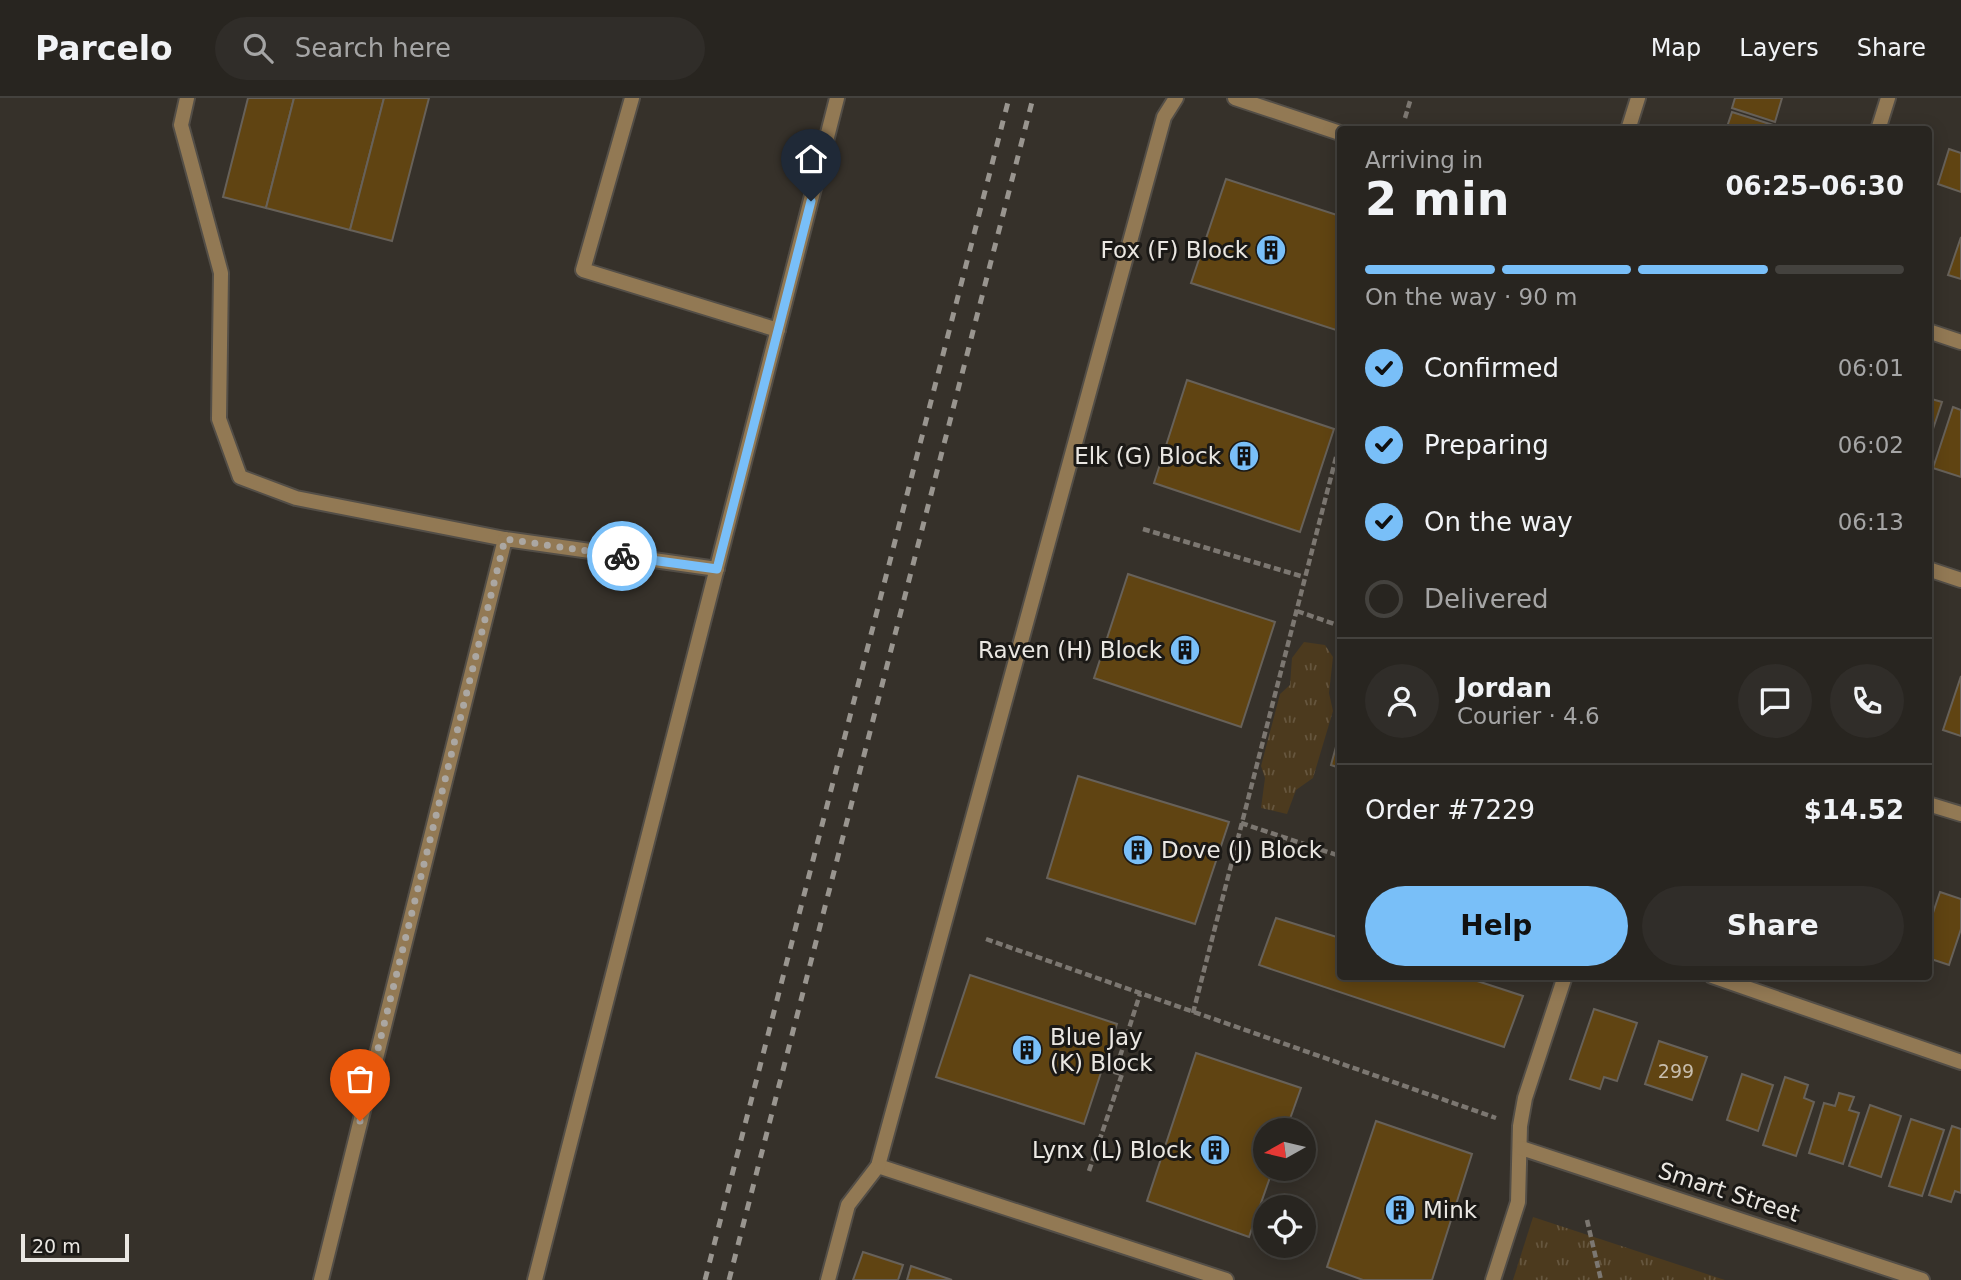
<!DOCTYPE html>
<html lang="en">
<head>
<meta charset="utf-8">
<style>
  :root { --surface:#282520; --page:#302d29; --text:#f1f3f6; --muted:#a5a5a5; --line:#44423e; --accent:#79bff8 }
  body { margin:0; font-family:"DejaVu Sans",sans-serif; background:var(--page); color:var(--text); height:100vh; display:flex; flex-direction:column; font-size:26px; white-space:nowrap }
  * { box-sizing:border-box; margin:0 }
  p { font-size:23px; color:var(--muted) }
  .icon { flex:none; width:38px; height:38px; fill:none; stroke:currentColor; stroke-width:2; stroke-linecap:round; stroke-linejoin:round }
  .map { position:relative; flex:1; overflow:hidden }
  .side { position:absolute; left:1337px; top:28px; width:595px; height:854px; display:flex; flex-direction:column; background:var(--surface); border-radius:7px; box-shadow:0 4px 18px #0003,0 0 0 2px var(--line) }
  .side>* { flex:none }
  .needle { width:46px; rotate:262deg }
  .tools { position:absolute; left:1253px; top:1020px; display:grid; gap:14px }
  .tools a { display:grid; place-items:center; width:63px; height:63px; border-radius:50%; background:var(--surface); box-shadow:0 4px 18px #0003,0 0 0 2px var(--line); font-size:35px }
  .scale { position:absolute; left:21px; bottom:18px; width:108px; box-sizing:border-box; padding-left:7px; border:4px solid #eae7e2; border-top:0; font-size:19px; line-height:24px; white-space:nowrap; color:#eae7e2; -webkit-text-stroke:5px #1b1916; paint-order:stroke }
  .pin { position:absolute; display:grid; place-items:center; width:60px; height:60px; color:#fff; margin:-72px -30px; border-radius:50% 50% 50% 0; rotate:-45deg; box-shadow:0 0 7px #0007 }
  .pin .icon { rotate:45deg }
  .courier { position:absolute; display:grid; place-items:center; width:70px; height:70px; margin:-35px; border:5px solid #79bff8; border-radius:50%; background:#fff; color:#222; box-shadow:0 2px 9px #0007 }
  .head em { font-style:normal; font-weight:700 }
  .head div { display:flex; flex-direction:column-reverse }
  .head { display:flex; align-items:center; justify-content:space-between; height:119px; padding:0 28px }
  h1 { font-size:46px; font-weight:700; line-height:52px }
  .bar { display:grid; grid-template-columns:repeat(4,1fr); gap:10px 7px; align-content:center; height:84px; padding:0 28px }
  .bar i { height:9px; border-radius:5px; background:var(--line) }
  .bar .active { background:var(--accent) }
  .bar p { grid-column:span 4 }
  .line { display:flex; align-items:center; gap:18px; padding:0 28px; border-top:2px solid var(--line) }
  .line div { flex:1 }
  .round { display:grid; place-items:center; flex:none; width:74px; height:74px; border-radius:37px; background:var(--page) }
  ol { padding:0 28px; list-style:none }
  li { display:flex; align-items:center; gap:21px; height:77px }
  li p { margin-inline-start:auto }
  li .icon { padding:7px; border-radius:50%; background:var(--accent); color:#111; stroke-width:4 }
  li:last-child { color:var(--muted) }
  li i { width:38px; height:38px; border:4px solid var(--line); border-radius:50% }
  .action { display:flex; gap:14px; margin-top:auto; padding:14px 28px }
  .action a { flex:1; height:80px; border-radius:42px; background:var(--accent); color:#111; font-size:28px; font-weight:700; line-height:80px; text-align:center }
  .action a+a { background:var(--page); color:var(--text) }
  header { display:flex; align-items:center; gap:42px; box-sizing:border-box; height:98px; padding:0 35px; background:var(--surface); border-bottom:2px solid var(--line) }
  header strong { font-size:33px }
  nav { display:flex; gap:38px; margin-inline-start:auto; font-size:24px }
  .search { width:490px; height:63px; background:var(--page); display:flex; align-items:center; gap:18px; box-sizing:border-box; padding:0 24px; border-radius:38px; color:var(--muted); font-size:26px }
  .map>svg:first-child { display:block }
  .park { fill:url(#park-tufts) }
  .building { fill:#604412; stroke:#676159; stroke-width:2 }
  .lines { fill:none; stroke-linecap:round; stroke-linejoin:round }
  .lane-casing { stroke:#534e47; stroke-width:18 }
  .street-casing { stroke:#534e47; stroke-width:18 }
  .path { stroke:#7c7771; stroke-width:4.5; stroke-dasharray:7 3.5; stroke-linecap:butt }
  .lane { stroke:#927954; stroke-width:14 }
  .street { stroke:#927954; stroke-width:14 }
  .rail { stroke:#99958f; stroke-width:5; stroke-dasharray:9 9; stroke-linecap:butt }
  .done { stroke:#aba7a2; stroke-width:7; stroke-dasharray:0 12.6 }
  .route { stroke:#79bff8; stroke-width:9 }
  .labels { text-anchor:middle; stroke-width:6; stroke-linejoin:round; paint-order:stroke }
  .number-label { font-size:19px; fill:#c8beae }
  .poi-label { font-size:23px; fill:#eae7e2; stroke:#1b1916; text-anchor:end }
  .street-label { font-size:23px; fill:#eae7e2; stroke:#1b1916 }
</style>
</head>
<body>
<header>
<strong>Parcelo</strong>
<div class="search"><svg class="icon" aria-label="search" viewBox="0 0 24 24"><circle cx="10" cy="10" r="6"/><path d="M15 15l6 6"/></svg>Search here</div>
<nav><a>Map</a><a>Layers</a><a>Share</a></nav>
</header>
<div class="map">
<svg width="1961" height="1182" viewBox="0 0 1961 1182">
  <defs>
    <pattern id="park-tufts" width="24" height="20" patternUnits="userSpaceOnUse" patternTransform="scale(1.75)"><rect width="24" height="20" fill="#4c3a1e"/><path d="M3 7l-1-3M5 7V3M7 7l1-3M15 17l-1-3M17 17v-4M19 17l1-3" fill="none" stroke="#66563e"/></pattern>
  </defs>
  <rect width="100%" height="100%" fill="#36312a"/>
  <g class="park">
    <polygon points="1304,544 1325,547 1333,559 1329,595 1333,613 1313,680 1296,692 1287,716 1261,710 1265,680 1261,668 1280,596 1290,587 1292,560"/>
    <polygon points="1533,1119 1725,1182 1513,1182"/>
  </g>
  <g class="building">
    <polygon points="248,0 294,0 266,110 223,99"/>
    <polygon points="294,0 384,0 350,132 266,110"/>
    <polygon points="384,0 429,0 392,143 350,132"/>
    <polygon points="1735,0 1782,0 1775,24 1732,10"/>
    <polygon points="1732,14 1773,27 1772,32 1726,32"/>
    <polygon points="1949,51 1961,55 1961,94 1938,86"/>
    <polygon points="1226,81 1340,118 1339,233 1191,185"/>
    <polygon points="1961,139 1961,181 1948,177"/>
    <polygon points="1187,282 1334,331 1300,434 1154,385"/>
    <polygon points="1928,300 1942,304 1928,346"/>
    <polygon points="1953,309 1961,312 1961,379 1933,370"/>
    <polygon points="1128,476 1275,524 1241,629 1094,580"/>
    <polygon points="1961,578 1961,638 1943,632"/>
    <polygon points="1340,634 1340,670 1331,667"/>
    <polygon points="1078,678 1229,724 1195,826 1047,780"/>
    <polygon points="1940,794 1961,801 1961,831 1949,867 1928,860 1928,830"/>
    <polygon points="1276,820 1340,840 1340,878 1462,878 1523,898 1504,949 1259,867"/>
    <polygon points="970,877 1117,926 1084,1026 936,979"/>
    <polygon points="1594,911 1637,925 1617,983 1604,979 1600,991 1570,981"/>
    <polygon points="1659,943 1707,959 1692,1002 1645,986"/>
    <polygon points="1196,955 1301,990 1286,1032 1265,1032 1265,1071 1273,1071 1249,1139 1147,1103"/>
    <polygon points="1742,976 1773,987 1758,1033 1727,1022"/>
    <polygon points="1785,979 1808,987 1804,1000 1814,1004 1796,1058 1763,1047"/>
    <polygon points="1839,995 1854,999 1849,1012 1859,1015 1843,1066 1809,1055 1824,1005 1835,1008"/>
    <polygon points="1870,1007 1901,1018 1881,1079 1849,1068"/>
    <polygon points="1911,1021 1944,1032 1922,1098 1889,1088"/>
    <polygon points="1376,1023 1472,1056 1432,1182 1363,1182 1327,1169"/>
    <polygon points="1952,1028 1961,1031 1961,1095 1955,1093 1951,1104 1929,1097"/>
    <polygon points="863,1154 903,1167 898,1182 853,1182"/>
    <polygon points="911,1168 952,1182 907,1182"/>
  </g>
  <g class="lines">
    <g class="lane-casing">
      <g id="lane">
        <polyline points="187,0 181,27 221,175 219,321 240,379 296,400 505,441"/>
        <polyline points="632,0 583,172 778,232"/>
        <polyline points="1878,32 1888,0"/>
        <polyline points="1928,471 1961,482"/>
        <polyline points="1712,878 1961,964"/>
        <polyline points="878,1068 1226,1182"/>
        <polyline points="321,1182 505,441 717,471"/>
        <polyline points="535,1182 837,0"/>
        <polyline points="828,1182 848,1107 878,1068 1164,19 1176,0"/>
        <polyline points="1493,1182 1518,1104 1520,1028 1525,1000 1565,878"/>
      </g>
    </g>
    <g class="street-casing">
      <g id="street">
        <polyline points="1235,0 1340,35"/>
        <polyline points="1628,32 1638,0"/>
        <polyline points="1928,233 1961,244"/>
        <polyline points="1928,706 1961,716"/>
        <polyline points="1521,1050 1922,1182"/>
      </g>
    </g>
    <g class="path">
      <polyline points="1405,20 1411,0"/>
      <polyline points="1143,431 1304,479"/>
      <polyline points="1297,513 1340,528"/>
      <polyline points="1241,725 1340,758"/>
      <polyline points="986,841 1496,1020"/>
      <polyline points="1193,915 1340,344"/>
      <polyline points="1089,1073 1122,976 1115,974 1140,896"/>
      <polyline points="1587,1122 1601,1182"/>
    </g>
    <use href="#lane" class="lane"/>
    <use href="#street" class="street"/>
    <g class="rail">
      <polyline points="705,1182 1009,0"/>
      <polyline points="729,1182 1033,0"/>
    </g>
  </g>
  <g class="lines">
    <polyline class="done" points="360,1023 505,441 622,458"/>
    <polyline class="route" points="622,458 717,471 811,103"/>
  </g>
  <defs>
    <g id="building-disc" transform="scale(1.575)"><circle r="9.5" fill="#79bff8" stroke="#1b1916"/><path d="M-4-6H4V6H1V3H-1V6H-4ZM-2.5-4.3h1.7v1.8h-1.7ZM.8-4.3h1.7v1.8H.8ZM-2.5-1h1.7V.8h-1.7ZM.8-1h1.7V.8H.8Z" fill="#111"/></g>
  </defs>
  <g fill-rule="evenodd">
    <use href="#building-disc" x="1271" y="152"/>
    <use href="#building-disc" x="1244" y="358"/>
    <use href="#building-disc" x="1185" y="552"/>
    <use href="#building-disc" x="1138" y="752"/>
    <use href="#building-disc" x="1027" y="952"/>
    <use href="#building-disc" x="1215" y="1052"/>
    <use href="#building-disc" x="1400" y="1112"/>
  </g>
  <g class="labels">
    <g class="number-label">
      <text x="1676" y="980">299</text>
    </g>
    <g class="poi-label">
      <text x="1248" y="160">Fox (F) Block</text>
      <text x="1221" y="366">Elk (G) Block</text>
      <text x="1162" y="560">Raven (H) Block</text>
      <text x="1161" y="760" text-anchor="start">Dove (J) Block</text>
      <text x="1050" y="947" text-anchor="start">Blue Jay<tspan x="1050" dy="26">(K) Block</tspan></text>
      <text x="1192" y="1060">Lynx (L) Block</text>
      <text x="1423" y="1120" text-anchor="start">Mink</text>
    </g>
    <g class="street-label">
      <text transform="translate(1729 1094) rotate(18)" y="8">Smart Street</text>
    </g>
  </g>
</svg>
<div class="tools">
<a><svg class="needle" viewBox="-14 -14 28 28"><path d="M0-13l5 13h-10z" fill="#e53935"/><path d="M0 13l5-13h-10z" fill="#a5a5a5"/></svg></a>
<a><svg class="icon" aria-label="locate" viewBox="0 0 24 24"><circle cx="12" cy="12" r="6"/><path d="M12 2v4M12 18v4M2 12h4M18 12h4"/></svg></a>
</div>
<div class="scale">20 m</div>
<div class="pin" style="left:360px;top:1023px;background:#ea580c"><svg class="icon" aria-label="bag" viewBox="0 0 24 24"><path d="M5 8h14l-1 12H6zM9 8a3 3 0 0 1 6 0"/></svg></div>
<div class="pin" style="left:811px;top:103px;background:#1f2937"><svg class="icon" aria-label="home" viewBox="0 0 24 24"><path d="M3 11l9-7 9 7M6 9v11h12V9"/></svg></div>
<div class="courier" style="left:622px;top:458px"><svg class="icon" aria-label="bike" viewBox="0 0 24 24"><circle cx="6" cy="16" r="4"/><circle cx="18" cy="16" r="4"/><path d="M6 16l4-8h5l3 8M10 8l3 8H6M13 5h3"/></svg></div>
<section class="side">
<div class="head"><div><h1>2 min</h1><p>Arriving in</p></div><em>06:25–06:30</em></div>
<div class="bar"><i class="active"></i><i class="active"></i><i class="active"></i><i></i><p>On the way · 90 m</p></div>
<ol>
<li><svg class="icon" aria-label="check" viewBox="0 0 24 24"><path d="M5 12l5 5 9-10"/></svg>Confirmed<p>06:01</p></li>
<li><svg class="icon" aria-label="check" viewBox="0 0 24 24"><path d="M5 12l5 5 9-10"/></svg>Preparing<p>06:02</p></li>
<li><svg class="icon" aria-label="check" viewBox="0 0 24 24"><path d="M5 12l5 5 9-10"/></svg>On the way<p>06:13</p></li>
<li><i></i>Delivered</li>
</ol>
<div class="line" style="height:126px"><a class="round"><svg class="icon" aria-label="person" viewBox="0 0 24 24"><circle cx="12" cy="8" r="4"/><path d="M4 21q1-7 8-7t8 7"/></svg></a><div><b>Jordan</b><p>Courier · 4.6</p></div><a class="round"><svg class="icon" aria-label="chat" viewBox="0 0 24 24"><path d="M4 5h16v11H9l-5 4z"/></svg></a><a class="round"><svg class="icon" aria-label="phone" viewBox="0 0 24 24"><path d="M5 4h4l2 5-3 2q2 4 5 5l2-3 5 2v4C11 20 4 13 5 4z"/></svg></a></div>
<div class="line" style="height:91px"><div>Order #7229</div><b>$14.52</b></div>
<div class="action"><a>Help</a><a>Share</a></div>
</section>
</div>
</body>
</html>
